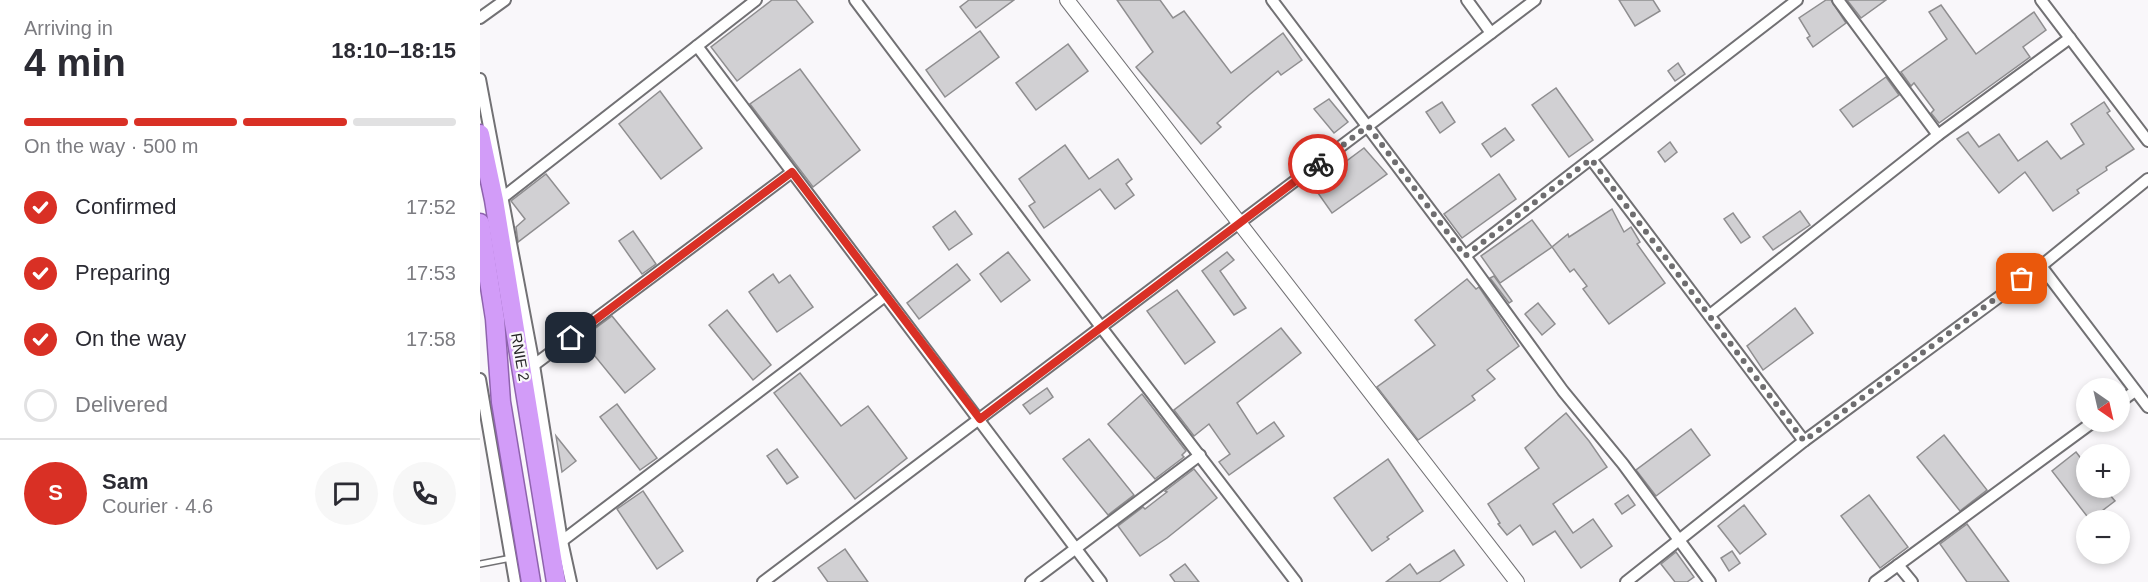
<!DOCTYPE html>
<html lang="en">
<head>
<meta charset="utf-8">
<style>
  :root { --surface:#fff; --page:#f7f7f7; --text:#2b2b33; --muted:#7c7c81; --line:#e1e1e2; --accent:#d93025 }
  body { margin:0; font-family:Arial,sans-serif; background:var(--page); color:var(--text); height:100vh; display:flex; flex-direction:column; font-size:22px; white-space:nowrap }
  * { box-sizing:border-box; margin:0 }
  p { font-size:20px; color:var(--muted) }
  .icon { flex:none; width:33px; height:33px; fill:none; stroke:currentColor; stroke-width:2; stroke-linecap:round; stroke-linejoin:round }
  .map { position:relative; flex:1; overflow:hidden }
  .side { display:flex; flex-direction:column; background:var(--surface); width:480px }
  .side>* { flex:none }
  .needle { width:39px; rotate:146deg }
  .controls { position:absolute; left:1596px; top:378px; display:grid; gap:12px }
  .controls a { display:grid; place-items:center; width:54px; height:54px; border-radius:50%; background:var(--surface); box-shadow:0 3px 9px #0003; font-size:30px }
  .pin { position:absolute; display:grid; place-items:center; width:51px; height:51px; color:#fff; margin:-26px; border-radius:12px; box-shadow:0 3px 9px #0006 }
  .courier { position:absolute; display:grid; place-items:center; width:60px; height:60px; margin:-30px; border:4px solid #d93025; border-radius:50%; background:#fff; color:#222; box-shadow:0 2px 8px #0007 }
  .summary em { font-style:normal; font-weight:800 }
  .summary div { display:flex; flex-direction:column-reverse }
  .summary { display:flex; align-items:center; justify-content:space-between; height:102px; padding:0 24px }
  h1 { font-size:39px; font-weight:800; line-height:45px }
  .bar { display:grid; grid-template-columns:repeat(4,1fr); gap:9px 6px; align-content:center; height:72px; padding:0 24px }
  .bar i { height:8px; border-radius:4px; background:var(--line) }
  .bar .current { background:var(--accent) }
  .bar p { grid-column:span 4 }
  .line { display:flex; align-items:center; gap:15px; padding:0 24px; border-top:2px solid var(--line) }
  .line div { flex:1 }
  .round { display:grid; place-items:center; flex:none; width:63px; height:63px; border-radius:32px; background:var(--page) }
  ol { padding:0 24px; list-style:none }
  li { display:flex; align-items:center; gap:18px; height:66px }
  li p { margin-inline-start:auto }
  li .icon { padding:6px; border-radius:50%; background:var(--accent); color:#fff; stroke-width:4 }
  li:last-child { color:var(--muted) }
  li i { width:33px; height:33px; border:3px solid var(--line); border-radius:50% }
  main { display:flex; flex:1; min-height:0 }
  .map>svg:first-child { display:block }
  .building { fill:#d1d0d3; stroke:#8f8e90; stroke-width:1.5 }
  .lines { fill:none; stroke-linecap:round; stroke-linejoin:round }
  .service-casing { stroke:#727174; stroke-width:8 }
  .minor-casing { stroke:#727174; stroke-width:14 }
  .tertiary-casing { stroke:#727174; stroke-width:16 }
  .trunk-casing { stroke:#8e63ad; stroke-width:21 }
  .service { stroke:#fff; stroke-width:5 }
  .minor { stroke:#fff; stroke-width:10 }
  .tertiary { stroke:#fff; stroke-width:14 }
  .trunk { stroke:#d29cf8; stroke-width:18 }
  .done { stroke:#6f6e70; stroke-width:6; stroke-dasharray:0 10.8 }
  .route { stroke:#d93025; stroke-width:8 }
  .labels { text-anchor:middle; stroke-width:4.5; stroke-linejoin:round; paint-order:stroke }
  .street-label { font-size:15px; fill:#252526; stroke:#f9f7fa }
</style>
</head>
<body>
<main>
<section class="side">
<div class="summary"><div><h1>4 min</h1><p>Arriving in</p></div><em>18:10–18:15</em></div>
<div class="bar"><i class="current"></i><i class="current"></i><i class="current"></i><i></i><p>On the way · 500 m</p></div>
<ol>
<li><svg class="icon" aria-label="check" viewBox="0 0 24 24"><path d="M5 12l5 5 9-10"/></svg>Confirmed<p>17:52</p></li>
<li><svg class="icon" aria-label="check" viewBox="0 0 24 24"><path d="M5 12l5 5 9-10"/></svg>Preparing<p>17:53</p></li>
<li><svg class="icon" aria-label="check" viewBox="0 0 24 24"><path d="M5 12l5 5 9-10"/></svg>On the way<p>17:58</p></li>
<li><i></i>Delivered</li>
</ol>
<div class="line" style="height:108px"><b class="round" style="background:var(--accent);color:#fff">S</b><div><b>Sam</b><p>Courier · 4.6</p></div><a class="round"><svg class="icon" aria-label="chat" viewBox="0 0 24 24"><path d="M4 5h16v11H9l-5 4z"/></svg></a><a class="round"><svg class="icon" aria-label="phone" viewBox="0 0 24 24"><path d="M5 4h4l2 5-3 2q2 4 5 5l2-3 5 2v4C11 20 4 13 5 4z"/></svg></a></div>
</section>
<div class="map">
<svg width="1668" height="582" viewBox="0 0 1668 582">
  <rect width="100%" height="100%" fill="#f9f7fa"/>
  <g class="building">
    <polygon points="292,0 316,0 333,22 257,81 231,47"/>
    <polygon points="489,0 534,0 496,28 480,7"/>
    <polygon points="637,0 680,0 693,18 704,11 751,73 803,33 822,60 801,75 798,71 769,95 737,123 741,127 721,144 656,67 673,52"/>
    <polygon points="1139,0 1173,0 1180,11 1155,26"/>
    <polygon points="1346,0 1351,0 1366,23 1333,47 1327,38 1330,36 1319,18"/>
    <polygon points="1367,0 1406,0 1381,18"/>
    <polygon points="1461,5 1496,54 1554,12 1566,30 1543,47 1550,57 1459,123 1451,113 1454,110 1434,83 1431,86 1421,72 1467,39 1449,12"/>
    <polygon points="500,31 519,57 465,97 446,70"/>
    <polygon points="588,44 608,71 556,110 536,83"/>
    <polygon points="1198,63 1205,74 1195,81 1188,71"/>
    <polygon points="320,69 380,150 333,187 270,104"/>
    <polygon points="1406,77 1419,95 1373,127 1360,110"/>
    <polygon points="1076,88 1113,140 1089,157 1052,105"/>
    <polygon points="180,91 222,148 181,179 139,124"/>
    <polygon points="849,99 868,122 854,133 834,109"/>
    <polygon points="962,102 975,122 960,133 946,112"/>
    <polygon points="1624,102 1630,111 1627,113 1654,149 1626,167 1627,170 1597,190 1599,193 1573,211 1545,172 1519,193 1477,139 1488,132 1499,147 1519,134 1538,161 1567,141 1581,159 1604,144 1591,124"/>
    <polygon points="1025,128 1034,140 1011,157 1002,144"/>
    <polygon points="1190,142 1197,152 1185,162 1178,152"/>
    <polygon points="585,145 609,179 638,159 652,179 646,184 654,195 635,209 620,189 564,228 549,206 555,202 539,179"/>
    <polygon points="884,148 907,174 852,213 833,186"/>
    <polygon points="66,174 89,203 38,242 36,227 45,219 31,201"/>
    <polygon points="1019,174 1036,199 982,238 964,214"/>
    <polygon points="1132,209 1144,232 1151,227 1160,242 1157,244 1185,283 1129,324 1103,289 1107,286 1094,269 1090,272 1072,247 1088,234 1089,237"/>
    <polygon points="475,211 492,234 469,250 453,227"/>
    <polygon points="1320,211 1330,225 1293,250 1283,237"/>
    <polygon points="1253,213 1270,237 1261,243 1244,219"/>
    <polygon points="1052,220 1072,247 1020,283 1001,256"/>
    <polygon points="153,231 176,264 162,274 139,241"/>
    <polygon points="528,252 550,280 521,302 500,274"/>
    <polygon points="747,252 754,260 740,271 766,308 754,315 722,271"/>
    <polygon points="477,264 490,280 439,319 427,303"/>
    <polygon points="293,274 299,283 310,275 333,307 297,332 269,292"/>
    <polygon points="1014,276 1032,301 1029,303 1010,278"/>
    <polygon points="987,279 996,289 999,287 1039,346 1007,370 1015,379 992,396 995,400 938,440 897,387 955,345 935,320"/>
    <polygon points="697,290 735,342 705,364 667,311"/>
    <polygon points="1058,303 1075,324 1062,335 1045,314"/>
    <polygon points="1315,308 1333,333 1283,370 1267,346"/>
    <polygon points="247,310 291,365 273,380 229,325"/>
    <polygon points="132,316 175,369 145,393 101,339"/>
    <polygon points="801,328 821,353 757,403 777,434 794,422 804,436 749,475 739,462 750,454 729,424 714,436 694,410"/>
    <polygon points="320,373 361,426 388,406 427,458 375,499 294,393"/>
    <polygon points="567,388 573,397 550,414 543,405"/>
    <polygon points="662,394 706,451 702,455 704,457 675,479 628,424"/>
    <polygon points="137,404 177,458 160,470 120,417"/>
    <polygon points="1086,413 1109,441 1127,467 1073,504 1093,533 1113,519 1132,546 1101,568 1075,531 1053,545 1040,525 1027,535 1018,524 1020,523 1008,504 1059,468 1045,448"/>
    <polygon points="1211,429 1230,455 1176,496 1156,470"/>
    <polygon points="1464,435 1507,490 1480,511 1437,457"/>
    <polygon points="76,436 96,461 82,472"/>
    <polygon points="609,439 654,495 628,515 583,459"/>
    <polygon points="297,449 318,477 307,484 287,456"/>
    <polygon points="1596,452 1606,465 1606,488 1624,488 1635,501 1610,520 1572,471"/>
    <polygon points="908,459 943,511 907,537 909,539 892,551 854,498"/>
    <polygon points="714,469 737,498 687,538 660,556 638,526 663,507 665,509 687,492 685,491"/>
    <polygon points="163,491 203,551 177,569 137,509"/>
    <polygon points="1148,495 1155,505 1142,514 1135,504"/>
    <polygon points="1389,495 1428,547 1400,568 1361,516"/>
    <polygon points="1264,505 1286,534 1260,554 1238,526"/>
    <polygon points="1487,524 1529,582 1487,582 1460,544"/>
    <polygon points="365,549 388,582 348,582 338,568"/>
    <polygon points="974,550 984,565 959,582 906,582 930,564 937,574"/>
    <polygon points="1252,551 1260,563 1249,571 1241,558"/>
    <polygon points="1196,552 1214,577 1207,582 1195,582 1181,564"/>
    <polygon points="705,564 719,582 695,582 690,575"/>
  </g>
  <g class="lines">
    <g class="service-casing">
      <polyline id="service" points="0,564 31,558"/>
    </g>
    <g class="minor-casing">
      <g id="minor">
        <polyline points="375,0 621,327 816,582"/>
        <polyline points="792,0 985,256 1083,391 1143,464 1230,582"/>
        <polyline points="987,0 1011,33"/>
        <polyline points="1358,0 1458,135"/>
        <polyline points="1561,0 1668,141"/>
        <polyline points="0,18 25,0"/>
        <polyline points="217,46 621,582"/>
        <polyline points="0,79 54,365 82,541 91,582"/>
        <polyline points="1111,159 1324,441"/>
        <polyline points="17,199 22,198 276,0"/>
        <polyline points="985,256 1317,0"/>
        <polyline points="1561,266 1668,407"/>
        <polyline points="1230,315 1458,135 1590,38"/>
        <polyline points="50,368 312,172"/>
        <polyline points="0,379 35,582"/>
        <polyline points="1640,402 1655,391"/>
        <polyline points="82,541 405,296"/>
        <polyline points="1418,565 1432,582"/>
        <polyline points="283,582 1055,0"/>
        <polyline points="551,582 720,455"/>
        <polyline points="1146,582 1324,441 1561,266 1668,179"/>
        <polyline points="1395,582 1613,422"/>
      </g>
    </g>
    <g class="tertiary-casing">
      <polyline id="tertiary" points="587,0 1037,582"/>
    </g>
    <g class="trunk-casing">
      <g id="trunk">
        <polyline points="0,134 14,200 76,582"/>
        <polyline points="0,223 15,319 21,402 51,582"/>
      </g>
    </g>
    <use href="#service" class="service"/>
    <use href="#minor" class="minor"/>
    <use href="#tertiary" class="tertiary"/>
    <use href="#trunk" class="trunk"/>
  </g>
  <g class="lines">
    <polyline class="done" points="838,164 888,126 985,256 1111,159 1324,441 1542,279"/>
    <polyline class="route" points="91,338 312,172 500,419 838,164"/>
  </g>
  <g class="labels">
    <g class="street-label">
      <text transform="translate(40 357) rotate(80)" y="5">RNIE 2</text>
    </g>
  </g>
</svg>
<div class="controls">
<a><svg class="needle" viewBox="-14 -14 28 28"><path d="M0-13l5 13h-10z" fill="#e53935"/><path d="M0 13l5-13h-10z" fill="#7c7c81"/></svg></a>
<a>+</a>
<a>−</a>
</div>
<div class="pin" style="left:1542px;top:279px;background:#ea580c"><svg class="icon" aria-label="bag" viewBox="0 0 24 24"><path d="M5 8h14l-1 12H6zM9 8a3 3 0 0 1 6 0"/></svg></div>
<div class="pin" style="left:91px;top:338px;background:#1f2937"><svg class="icon" aria-label="home" viewBox="0 0 24 24"><path d="M3 11l9-7 9 7M6 9v11h12V9"/></svg></div>
<div class="courier" style="left:838px;top:164px"><svg class="icon" aria-label="bike" viewBox="0 0 24 24"><circle cx="6" cy="16" r="4"/><circle cx="18" cy="16" r="4"/><path d="M6 16l4-8h5l3 8M10 8l3 8H6M13 5h3"/></svg></div>
</div>
</main>
</body>
</html>
